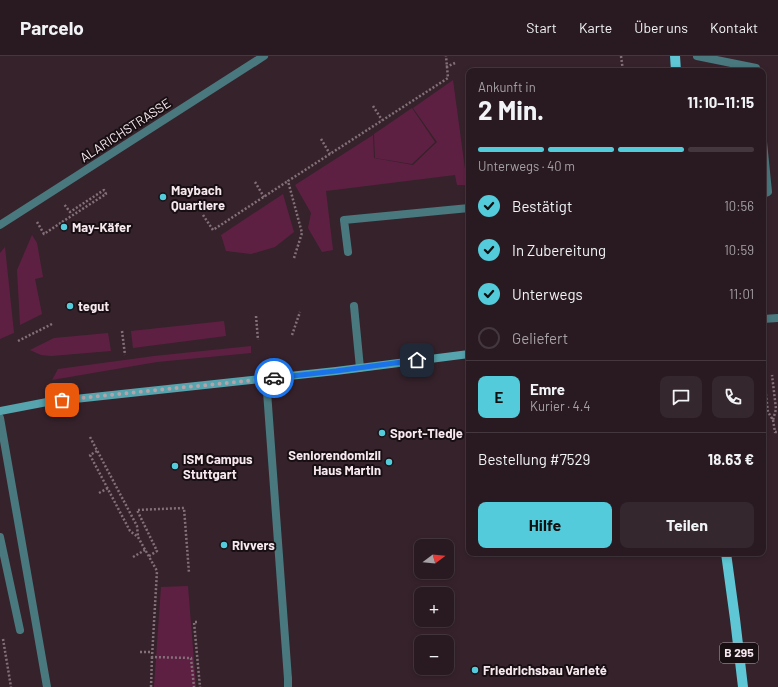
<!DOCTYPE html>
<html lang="de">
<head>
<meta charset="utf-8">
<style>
  :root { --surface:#281a20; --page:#34272d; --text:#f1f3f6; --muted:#a5a1a5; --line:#44383e; --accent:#53cbda }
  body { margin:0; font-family:Barlow,sans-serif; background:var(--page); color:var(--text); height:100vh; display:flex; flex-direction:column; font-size:15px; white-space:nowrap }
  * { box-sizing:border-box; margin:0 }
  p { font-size:13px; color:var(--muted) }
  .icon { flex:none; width:22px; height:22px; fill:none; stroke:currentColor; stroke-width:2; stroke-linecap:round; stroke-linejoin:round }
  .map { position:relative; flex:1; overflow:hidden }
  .side { position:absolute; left:466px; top:12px; width:300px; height:488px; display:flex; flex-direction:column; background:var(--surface); border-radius:8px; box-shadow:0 2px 6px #0003,0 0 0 1px var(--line) }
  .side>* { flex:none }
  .needle { width:26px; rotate:74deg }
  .tools { position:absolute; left:414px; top:483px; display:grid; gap:8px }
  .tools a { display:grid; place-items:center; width:40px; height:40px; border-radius:8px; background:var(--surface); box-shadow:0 2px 6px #0003,0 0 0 1px var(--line); font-size:20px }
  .pin { position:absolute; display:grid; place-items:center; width:34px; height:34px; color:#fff; margin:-17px; border-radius:8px; box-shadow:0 2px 6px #0006 }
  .courier { position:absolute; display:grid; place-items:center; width:40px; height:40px; margin:-20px; border:3px solid #1a73e8; border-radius:50%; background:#fff; color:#222; box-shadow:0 1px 5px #0007 }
  .headline em { font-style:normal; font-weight:700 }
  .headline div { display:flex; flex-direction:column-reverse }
  .headline { display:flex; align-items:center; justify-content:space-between; height:68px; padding:0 12px }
  h1 { font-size:26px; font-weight:700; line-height:30px }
  .bar { display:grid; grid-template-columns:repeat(4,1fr); gap:6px 4px; align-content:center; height:48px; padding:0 12px }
  .bar i { height:5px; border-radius:3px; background:var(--line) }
  .bar .current { background:var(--accent) }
  .bar p { grid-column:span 4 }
  .line { display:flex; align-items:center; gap:10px; padding:0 12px; border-top:1px solid var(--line) }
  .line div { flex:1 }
  .round { display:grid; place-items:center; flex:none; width:42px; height:42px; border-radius:8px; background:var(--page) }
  ol { padding:0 12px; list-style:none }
  li { display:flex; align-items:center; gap:12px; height:44px }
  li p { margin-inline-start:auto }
  li .icon { padding:4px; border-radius:50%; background:var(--accent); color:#111; stroke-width:4 }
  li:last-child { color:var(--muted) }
  li i { width:22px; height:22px; border:2px solid var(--line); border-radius:50% }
  .action { display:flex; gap:8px; margin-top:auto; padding:8px 12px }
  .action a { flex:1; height:46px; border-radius:8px; background:var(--accent); color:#111; font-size:16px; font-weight:700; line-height:46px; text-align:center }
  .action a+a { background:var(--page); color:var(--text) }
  header { display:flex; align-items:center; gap:24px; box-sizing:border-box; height:56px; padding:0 20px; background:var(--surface); border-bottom:1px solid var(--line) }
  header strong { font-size:19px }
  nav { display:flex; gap:22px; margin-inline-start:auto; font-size:14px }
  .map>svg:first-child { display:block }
  .green { fill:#5e2042 }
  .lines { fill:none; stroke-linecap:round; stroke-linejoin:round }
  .path { stroke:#837179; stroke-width:2.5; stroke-dasharray:2 2; stroke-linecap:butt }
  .service { stroke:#49787e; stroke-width:8 }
  .pedestrian { stroke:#49787e; stroke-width:8 }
  .minor { stroke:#49787e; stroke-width:8 }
  .tertiary { stroke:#49787e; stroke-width:8 }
  .secondary { stroke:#56a4ae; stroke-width:8 }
  .primary { stroke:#5ec6d4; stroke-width:10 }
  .done { stroke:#b3a3aa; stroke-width:4; stroke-dasharray:0 7.2 }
  .route { stroke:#1a73e8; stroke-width:5 }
  .poi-dot { fill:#53cbda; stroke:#180f13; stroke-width:1.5 }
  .labels { text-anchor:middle; stroke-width:4; stroke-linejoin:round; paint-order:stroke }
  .shield { fill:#180f13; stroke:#b3a7ac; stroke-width:1 }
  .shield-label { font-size:12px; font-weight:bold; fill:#f6e8ee }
  .street-label { font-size:13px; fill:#f6e8ee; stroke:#180f13 }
  .poi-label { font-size:13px; font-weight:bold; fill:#f6e8ee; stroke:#180f13; text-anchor:start }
</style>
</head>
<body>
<header>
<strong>Parcelo</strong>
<nav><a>Start</a><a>Karte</a><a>Über uns</a><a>Kontakt</a></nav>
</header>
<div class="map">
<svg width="778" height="631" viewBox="0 0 778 631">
  <rect width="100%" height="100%" fill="#36222b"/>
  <g class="green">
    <polygon points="453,24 465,113 469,112 469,129 457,129 455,119 326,135 333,194 322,196 308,172 311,157 295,129 373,79 374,102 413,109 437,86 413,52"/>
    <polygon points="412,52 435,86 412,108 375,102 374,78"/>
    <polygon points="283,138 294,176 275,191 251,198 226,195 221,179"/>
    <polygon points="32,179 37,187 43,221 35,223 42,258 20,269 17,214"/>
    <polygon points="5,191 14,277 0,283 0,197"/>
    <polygon points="224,265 226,280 133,292 131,275"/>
    <polygon points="108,277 111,295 51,300 41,299 30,294 54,282"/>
    <polygon points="251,290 251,297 157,306 52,324 58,313 154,300"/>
    <polygon points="188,530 196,631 154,631 161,531"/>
  </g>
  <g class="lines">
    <g class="path">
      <polyline points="621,0 623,15"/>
      <polyline points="446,11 455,7"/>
      <polyline points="373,50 382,64"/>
      <polyline points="321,83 330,98"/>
      <polyline points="255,126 264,141"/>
      <polyline points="203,159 213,174 288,125"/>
      <polyline points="37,166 44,178 62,166 64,171"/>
      <polyline points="62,166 106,138 104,134 70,156 64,148"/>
      <polyline points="294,202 302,177 288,125 448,22 446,0"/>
      <polyline points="256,260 258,284"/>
      <polyline points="122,275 125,299"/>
      <polyline points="292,279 300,256"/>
      <polyline points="18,285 52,268"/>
      <polyline points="764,322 768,356 773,364 776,353 772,319"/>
      <polyline points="773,364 775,376 778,376"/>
      <polyline points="90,381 137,470 138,480"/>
      <polyline points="97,395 90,399 130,475 138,481 157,515 152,601 191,602 194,631"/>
      <polyline points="99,437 108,432"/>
      <polyline points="149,500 157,495 137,454 184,452 189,517"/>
      <polyline points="133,501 145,494"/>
      <polyline points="197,566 194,566 200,631"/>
      <polyline points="3,583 11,631"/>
      <polyline points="140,596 152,596"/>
      <polyline points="151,631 152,601"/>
    </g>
    <g class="service">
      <polyline points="697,0 756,12 756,15"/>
      <polyline points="763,86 768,136 763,138"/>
      <polyline points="348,196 344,164 469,152"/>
      <polyline points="354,250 360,312"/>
      <polyline points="266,322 288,623"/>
      <polyline points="0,362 47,631"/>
    </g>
    <g class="pedestrian">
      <polyline points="0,481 20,574"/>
      <polyline points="288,623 288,631"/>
    </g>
    <polyline class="minor" points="763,263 778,262"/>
    <polyline class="tertiary" points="0,169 264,0"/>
    <polyline class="secondary" points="0,355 47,346 336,315 469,298"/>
    <g class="primary">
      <polyline points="675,0 676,15"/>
      <polyline points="726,497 735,563 743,631"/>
    </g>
  </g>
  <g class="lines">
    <polyline class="done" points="62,344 274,322"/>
    <polyline class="route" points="274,322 336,315 417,304"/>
  </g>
  <g class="poi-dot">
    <circle cx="163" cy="141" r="4"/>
    <circle cx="64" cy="171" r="4"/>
    <circle cx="70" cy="250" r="4"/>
    <circle cx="382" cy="377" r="4"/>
    <circle cx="389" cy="406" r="4"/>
    <circle cx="175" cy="410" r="4"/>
    <circle cx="224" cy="489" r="4"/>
    <circle cx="475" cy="614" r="4"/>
  </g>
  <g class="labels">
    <rect class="shield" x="720" y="587" width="38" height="20" rx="3"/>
    <g class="shield-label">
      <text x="739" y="601">B 295</text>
    </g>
    <g class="street-label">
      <text transform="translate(125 74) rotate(-33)" y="5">ALARICHSTRASSE</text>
    </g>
    <g class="poi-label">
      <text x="171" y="139">Maybach<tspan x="171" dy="15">Quartiere</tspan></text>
      <text x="72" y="176">May-Käfer</text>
      <text x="78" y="255">tegut</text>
      <text x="390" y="382">Sport-Tiedje</text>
      <text x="381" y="404" text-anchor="end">Seniorendomizil<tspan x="381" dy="15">Haus Martin</tspan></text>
      <text x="183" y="408">ISM Campus<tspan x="183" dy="15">Stuttgart</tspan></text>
      <text x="232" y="494">Rivvers</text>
      <text x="483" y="619">Friedrichsbau Varieté</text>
    </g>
  </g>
</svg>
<div class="tools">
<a><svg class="needle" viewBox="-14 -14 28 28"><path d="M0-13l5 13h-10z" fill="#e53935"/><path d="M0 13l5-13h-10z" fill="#a5a1a5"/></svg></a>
<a>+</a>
<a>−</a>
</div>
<div class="pin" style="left:62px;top:344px;background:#ea580c"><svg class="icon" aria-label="bag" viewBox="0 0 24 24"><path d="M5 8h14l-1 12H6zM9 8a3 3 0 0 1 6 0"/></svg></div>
<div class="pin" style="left:417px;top:304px;background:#1f2937"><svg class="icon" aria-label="home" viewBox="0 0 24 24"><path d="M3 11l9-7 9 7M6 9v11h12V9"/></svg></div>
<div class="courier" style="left:274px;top:322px"><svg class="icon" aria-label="car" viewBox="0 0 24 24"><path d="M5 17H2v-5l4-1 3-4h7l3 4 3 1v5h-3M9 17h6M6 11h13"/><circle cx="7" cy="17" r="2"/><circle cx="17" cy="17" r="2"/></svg></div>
<section class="side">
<div class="headline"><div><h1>2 Min.</h1><p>Ankunft in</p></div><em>11:10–11:15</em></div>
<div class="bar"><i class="current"></i><i class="current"></i><i class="current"></i><i></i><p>Unterwegs · 40 m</p></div>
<ol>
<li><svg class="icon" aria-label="check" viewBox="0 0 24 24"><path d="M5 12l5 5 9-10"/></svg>Bestätigt<p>10:56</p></li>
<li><svg class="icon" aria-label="check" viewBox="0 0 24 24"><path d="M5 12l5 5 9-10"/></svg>In Zubereitung<p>10:59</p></li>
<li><svg class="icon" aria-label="check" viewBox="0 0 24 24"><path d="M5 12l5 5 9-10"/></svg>Unterwegs<p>11:01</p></li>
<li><i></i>Geliefert</li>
</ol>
<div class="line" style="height:72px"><b class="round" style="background:var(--accent);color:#111">E</b><div><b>Emre</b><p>Kurier · 4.4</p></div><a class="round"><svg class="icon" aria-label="chat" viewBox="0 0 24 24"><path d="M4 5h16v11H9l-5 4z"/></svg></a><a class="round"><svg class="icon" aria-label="phone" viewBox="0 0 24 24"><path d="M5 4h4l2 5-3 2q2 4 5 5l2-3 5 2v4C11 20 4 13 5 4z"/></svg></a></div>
<div class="line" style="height:52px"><div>Bestellung #7529</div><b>18.63 €</b></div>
<div class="action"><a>Hilfe</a><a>Teilen</a></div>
</section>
</div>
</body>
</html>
